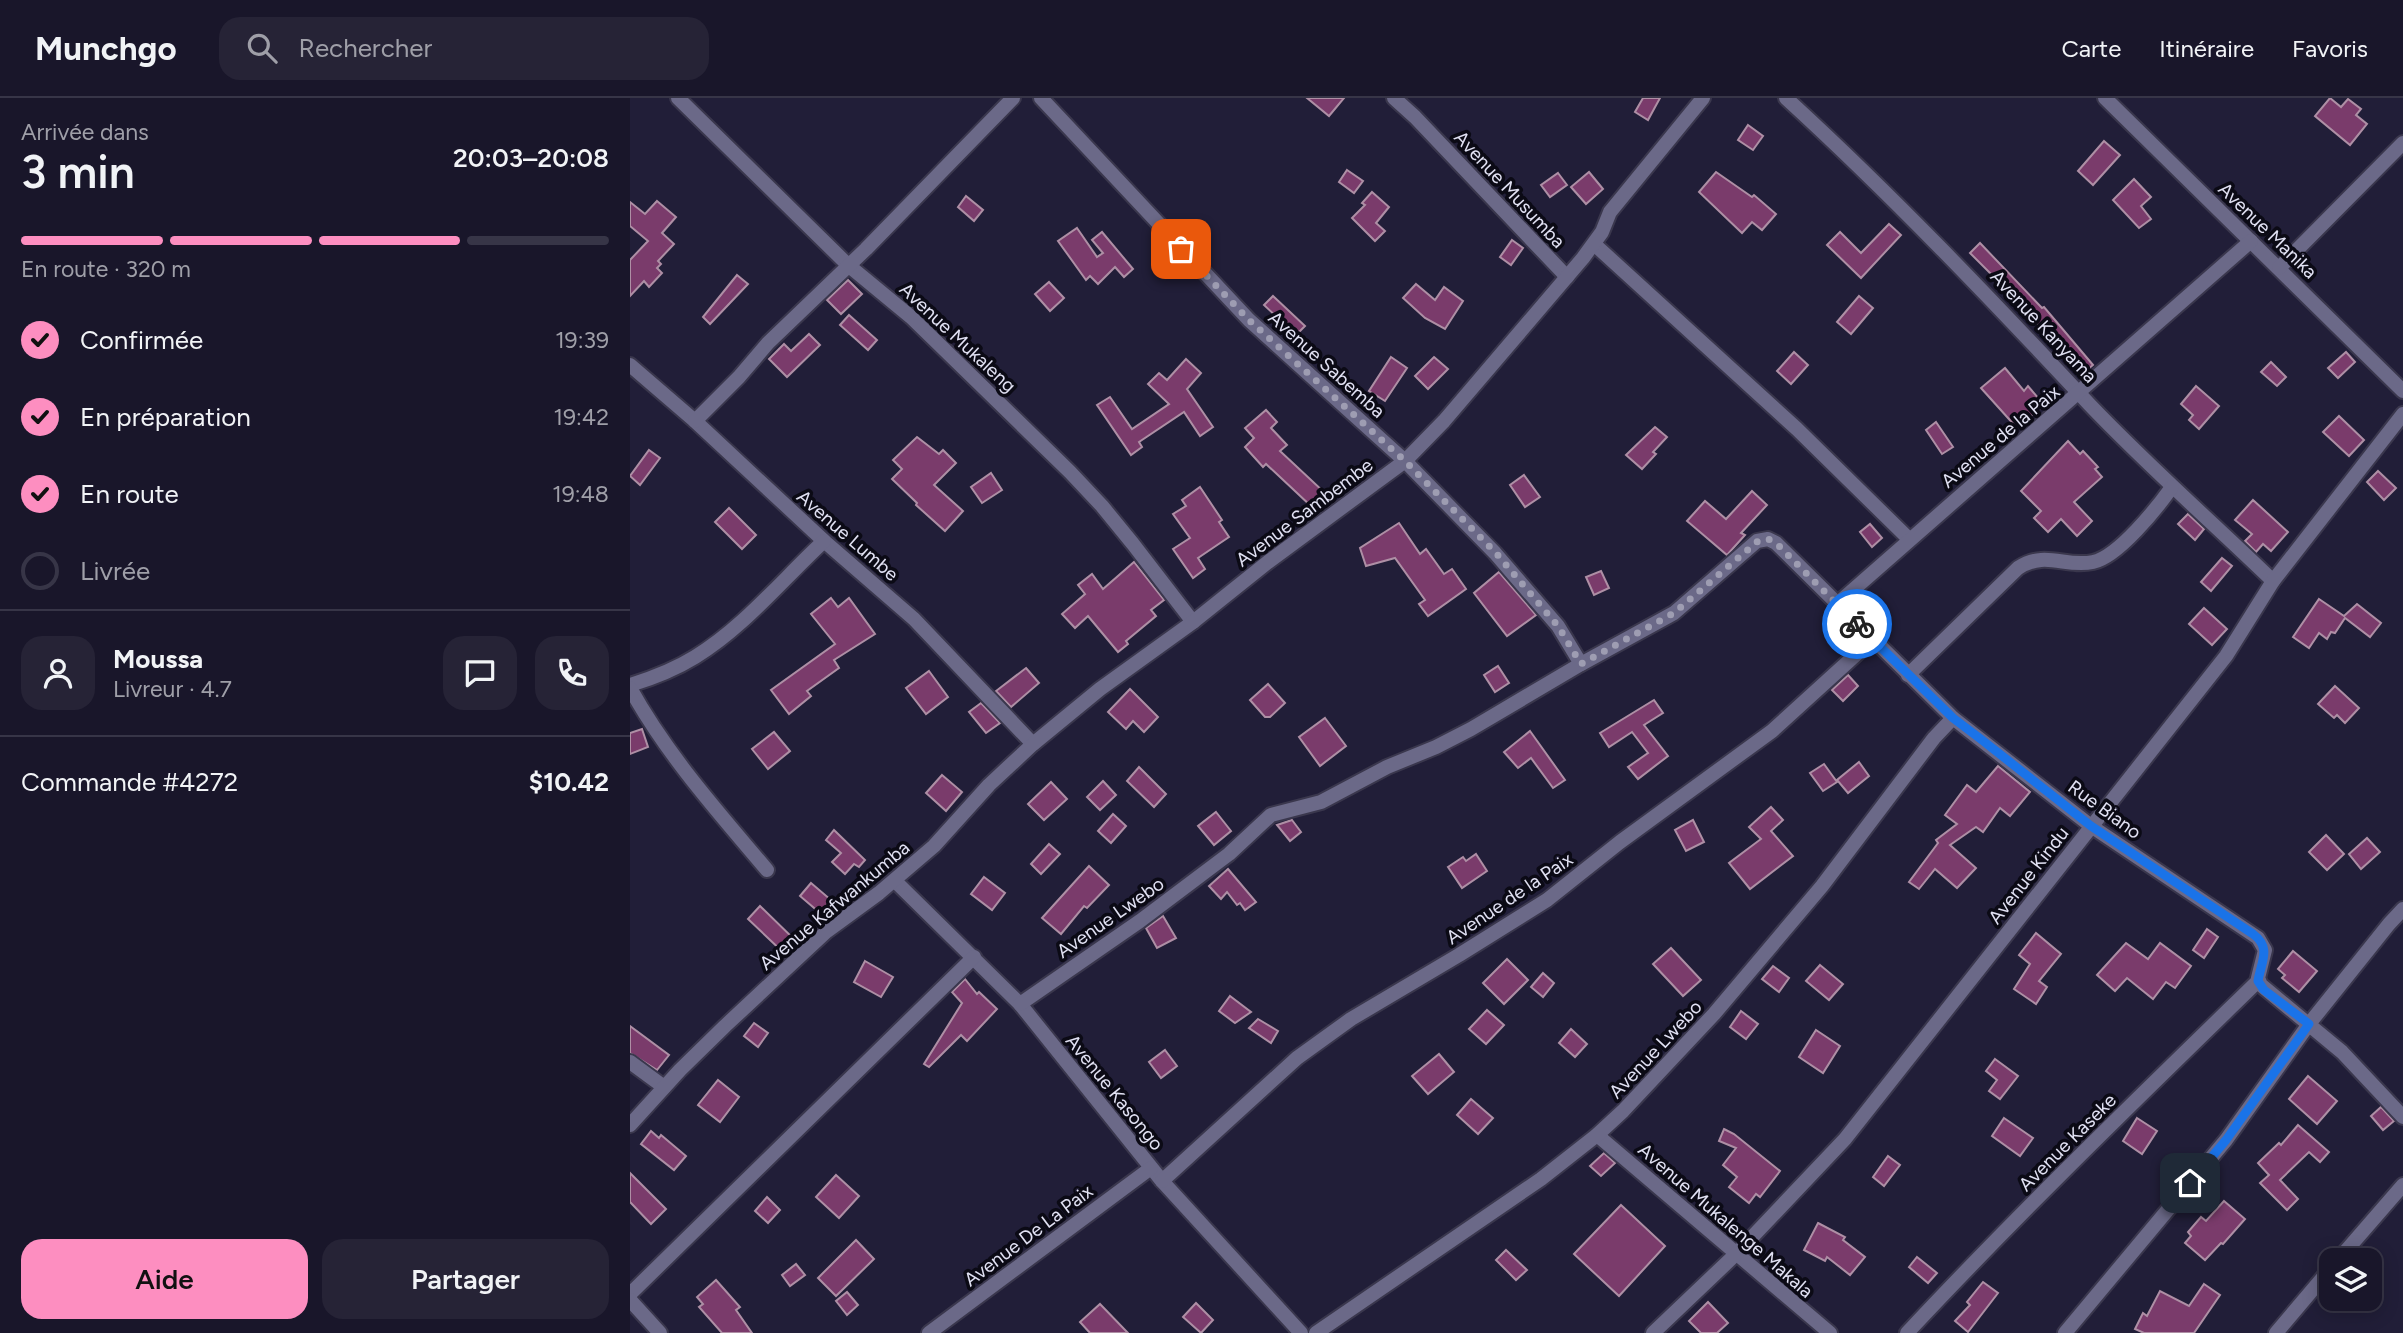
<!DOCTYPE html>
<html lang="fr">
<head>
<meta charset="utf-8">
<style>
  :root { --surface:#19162a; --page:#262336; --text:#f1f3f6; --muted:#9f9fa8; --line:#373547; --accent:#fd8ec0 }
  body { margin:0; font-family:Figtree,sans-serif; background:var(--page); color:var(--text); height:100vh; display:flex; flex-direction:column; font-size:26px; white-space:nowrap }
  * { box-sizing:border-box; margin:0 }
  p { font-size:23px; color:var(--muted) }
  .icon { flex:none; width:38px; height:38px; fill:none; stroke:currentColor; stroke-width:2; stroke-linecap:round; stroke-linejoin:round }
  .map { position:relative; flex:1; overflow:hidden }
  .drawer { display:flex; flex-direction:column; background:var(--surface); width:630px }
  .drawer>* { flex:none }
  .tools { position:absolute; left:1689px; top:1150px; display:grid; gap:14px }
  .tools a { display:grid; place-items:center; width:63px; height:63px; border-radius:14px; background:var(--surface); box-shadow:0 4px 18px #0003,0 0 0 2px var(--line); font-size:35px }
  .pin { position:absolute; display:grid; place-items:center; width:60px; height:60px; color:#fff; margin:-30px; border-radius:14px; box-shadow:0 4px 10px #0006 }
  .courier { position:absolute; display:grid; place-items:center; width:70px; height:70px; margin:-35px; border:5px solid #1a73e8; border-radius:50%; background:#fff; color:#222; box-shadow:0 2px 9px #0007 }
  .summary em { font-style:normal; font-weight:600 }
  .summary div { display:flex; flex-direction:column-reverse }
  .summary { display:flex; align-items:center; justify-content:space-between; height:119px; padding:0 21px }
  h1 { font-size:46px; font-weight:600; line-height:52px }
  .bar { display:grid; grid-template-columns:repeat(4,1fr); gap:10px 7px; align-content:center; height:84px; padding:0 21px }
  .bar i { height:9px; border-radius:5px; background:var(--line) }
  .bar .on { background:var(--accent) }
  .bar p { grid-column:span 4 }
  .line { display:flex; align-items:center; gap:18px; padding:0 21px; border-top:2px solid var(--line) }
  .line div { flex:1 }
  .round { display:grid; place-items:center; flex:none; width:74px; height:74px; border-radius:21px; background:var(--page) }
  ol { padding:0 21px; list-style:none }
  li { display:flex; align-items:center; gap:21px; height:77px }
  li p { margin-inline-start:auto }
  li .icon { padding:7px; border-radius:50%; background:var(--accent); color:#111; stroke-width:4 }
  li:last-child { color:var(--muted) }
  li i { width:38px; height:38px; border:4px solid var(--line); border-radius:50% }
  .button { display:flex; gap:14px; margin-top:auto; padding:14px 21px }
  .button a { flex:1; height:80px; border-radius:21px; background:var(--accent); color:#111; font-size:28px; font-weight:600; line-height:80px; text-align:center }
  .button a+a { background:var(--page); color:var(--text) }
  header { display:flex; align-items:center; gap:42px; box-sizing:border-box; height:98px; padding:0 35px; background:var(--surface); border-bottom:2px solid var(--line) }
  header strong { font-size:33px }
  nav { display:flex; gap:38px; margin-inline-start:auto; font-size:24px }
  .search { width:490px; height:63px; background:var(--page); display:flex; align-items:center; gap:18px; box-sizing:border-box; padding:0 24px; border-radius:21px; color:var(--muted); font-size:26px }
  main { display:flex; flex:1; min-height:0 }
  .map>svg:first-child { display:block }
  .building { fill:#7a3b6b; stroke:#ae8fa5; stroke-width:2 }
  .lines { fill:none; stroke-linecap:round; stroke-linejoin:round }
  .street-casing { stroke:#3a374d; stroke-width:18 }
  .street { stroke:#6b6988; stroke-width:14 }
  .done { stroke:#9e9db2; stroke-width:7; stroke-dasharray:0 12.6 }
  .route { stroke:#1a73e8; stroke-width:9 }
  .labels { text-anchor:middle; stroke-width:7; stroke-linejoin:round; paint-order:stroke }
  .street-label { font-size:19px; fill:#e1e1f3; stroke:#0b0a15 }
</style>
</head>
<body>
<header>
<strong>Munchgo</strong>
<div class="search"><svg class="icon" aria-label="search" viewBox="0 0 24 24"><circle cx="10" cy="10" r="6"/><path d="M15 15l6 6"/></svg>Rechercher</div>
<nav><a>Carte</a><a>Itinéraire</a><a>Favoris</a></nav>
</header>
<main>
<section class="drawer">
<div class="summary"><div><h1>3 min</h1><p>Arrivée dans</p></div><em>20:03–20:08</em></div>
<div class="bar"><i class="on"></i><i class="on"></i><i class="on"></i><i></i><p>En route · 320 m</p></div>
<ol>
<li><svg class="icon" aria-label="check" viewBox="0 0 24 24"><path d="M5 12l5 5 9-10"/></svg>Confirmée<p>19:39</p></li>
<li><svg class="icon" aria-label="check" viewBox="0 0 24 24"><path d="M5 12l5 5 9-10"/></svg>En préparation<p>19:42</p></li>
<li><svg class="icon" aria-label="check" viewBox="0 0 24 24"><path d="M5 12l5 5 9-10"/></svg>En route<p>19:48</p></li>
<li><i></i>Livrée</li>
</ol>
<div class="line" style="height:126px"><a class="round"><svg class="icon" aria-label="person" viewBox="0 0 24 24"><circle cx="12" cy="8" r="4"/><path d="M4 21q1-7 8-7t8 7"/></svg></a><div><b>Moussa</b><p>Livreur · 4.7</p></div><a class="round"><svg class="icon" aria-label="chat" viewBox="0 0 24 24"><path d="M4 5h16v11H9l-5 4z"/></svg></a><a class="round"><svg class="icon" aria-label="phone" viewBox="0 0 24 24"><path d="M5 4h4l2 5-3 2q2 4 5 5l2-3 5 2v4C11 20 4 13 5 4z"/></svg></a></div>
<div class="line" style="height:91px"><div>Commande #4272</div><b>$10.42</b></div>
<div class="button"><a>Aide</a><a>Partager</a></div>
</section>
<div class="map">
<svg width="1773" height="1235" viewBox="0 0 1773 1235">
  <rect width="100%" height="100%" fill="#211e38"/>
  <g class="building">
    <polygon points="677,0 714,0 699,18"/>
    <polygon points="1013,0 1030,0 1018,22 1005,14"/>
    <polygon points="1700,0 1711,9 1718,1 1731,11 1726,17 1737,26 1720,47 1685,18"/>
    <polygon points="1118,27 1133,38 1123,52 1108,42"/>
    <polygon points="1474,43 1490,57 1463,87 1448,73"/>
    <polygon points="717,72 733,83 724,95 709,84"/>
    <polygon points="959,74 973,91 956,106 941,89"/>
    <polygon points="1086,74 1122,99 1124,97 1146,116 1132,132 1122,124 1112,135 1069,94"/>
    <polygon points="928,75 937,87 920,99 911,87"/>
    <polygon points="1504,81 1521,99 1511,108 1521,121 1509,130 1483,102"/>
    <polygon points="742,94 759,109 746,125 755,133 745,143 722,120 735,107 732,105"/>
    <polygon points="336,98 353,112 344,123 328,109"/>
    <polygon points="27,103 46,119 32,135 44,146 28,163 31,166 27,170 32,175 19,189 14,183 0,198 0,162 18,143 0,128 0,104 15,116"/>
    <polygon points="1259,126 1271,137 1231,180 1197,147 1210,134 1231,155"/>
    <polygon points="447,130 467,159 473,155 462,142 472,134 503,171 494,179 485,169 468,186 460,178 456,182 428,143"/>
    <polygon points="882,142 893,150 881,167 870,159"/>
    <polygon points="1350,145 1412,210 1414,209 1463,267 1451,277 1386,201 1340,155"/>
    <polygon points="107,177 118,186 80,226 73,219"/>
    <polygon points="218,182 232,196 211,216 197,202"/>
    <polygon points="419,184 434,200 420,213 405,196"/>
    <polygon points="786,186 805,202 814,189 833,203 815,231 795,220 773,200"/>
    <polygon points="643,198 675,228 666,237 634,207"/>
    <polygon points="1229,198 1243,210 1221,236 1207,224"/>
    <polygon points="219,217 247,242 238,252 210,227"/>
    <polygon points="179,236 190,247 157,279 139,261 154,246 161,253"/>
    <polygon points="1164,254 1178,267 1161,286 1147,273"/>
    <polygon points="1716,254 1725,264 1708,280 1698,270"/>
    <polygon points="761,259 777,270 755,303 739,293"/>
    <polygon points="804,259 818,271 798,291 785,278"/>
    <polygon points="556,261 571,275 557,291 583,329 570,338 554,314 509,344 512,349 501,357 467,307 480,299 502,331 539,306 518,286 529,275 537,282"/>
    <polygon points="1641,264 1656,279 1647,288 1631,274"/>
    <polygon points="1375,270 1394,293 1398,288 1414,307 1387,330 1351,290"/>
    <polygon points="1566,288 1589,308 1569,331 1559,322 1563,317 1551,306"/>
    <polygon points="636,312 647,324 641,330 657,347 650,353 695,395 682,409 636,366 633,369 615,349 624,340 615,330"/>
    <polygon points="1709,318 1734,342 1719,358 1693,334"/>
    <polygon points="1306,324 1323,349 1312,356 1296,332"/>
    <polygon points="1025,329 1037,339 1023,354 1026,356 1012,371 996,357"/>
    <polygon points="287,339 309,356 313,352 326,365 304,387 333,413 315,433 286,407 287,405 262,381 272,371 263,362"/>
    <polygon points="1438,343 1450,356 1453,353 1468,369 1465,371 1472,379 1444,404 1462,423 1447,438 1431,421 1418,434 1404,420 1411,413 1391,393"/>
    <polygon points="19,352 30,360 10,387 0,378"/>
    <polygon points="1748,373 1766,390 1754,402 1737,384"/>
    <polygon points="361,375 372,392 352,405 341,389"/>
    <polygon points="894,377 910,399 895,409 880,387"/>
    <polygon points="570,389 592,422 589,424 599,439 568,460 575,471 563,480 543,451 560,440 543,416 556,408 552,402"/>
    <polygon points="1122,393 1137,407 1111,435 1115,437 1097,457 1057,423 1075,403 1096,421"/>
    <polygon points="1623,402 1658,434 1641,453 1633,446 1626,454 1615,443 1622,436 1605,422"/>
    <polygon points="99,410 126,437 112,451 85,424"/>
    <polygon points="1558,416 1574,431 1565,442 1548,426"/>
    <polygon points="769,425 790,456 796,451 814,476 822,471 836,491 798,518 789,506 795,502 765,460 736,468 730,450"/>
    <polygon points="1240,426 1252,440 1242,449 1230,434"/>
    <polygon points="1592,460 1602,468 1581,493 1571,484"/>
    <polygon points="504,464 534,502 521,512 526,518 496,543 498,546 488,554 458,518 445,530 432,516 455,496 448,487 462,476 473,491"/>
    <polygon points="971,473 979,490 964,497 956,479"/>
    <polygon points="869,474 906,517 877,538 844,495"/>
    <polygon points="201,500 208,509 219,500 245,536 204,562 209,570 177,593 181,598 159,616 141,592 205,546 181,516"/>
    <polygon points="1689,501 1714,518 1727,506 1751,525 1740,539 1715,520 1705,535 1701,534 1697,541 1689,535 1679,550 1663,539"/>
    <polygon points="1574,510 1597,531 1582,547 1559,526"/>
    <polygon points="868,568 879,585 865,594 854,577"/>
    <polygon points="396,570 409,585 381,609 366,593"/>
    <polygon points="299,573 318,599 296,616 276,590"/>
    <polygon points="1218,577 1228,588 1213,603 1202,592"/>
    <polygon points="638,586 655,605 640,619 635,619 620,602"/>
    <polygon points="1705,588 1729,610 1715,625 1707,617 1704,620 1688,606"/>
    <polygon points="500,591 528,619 514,634 503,623 496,631 478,614"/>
    <polygon points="1024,602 1033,615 1014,627 1038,658 1008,681 998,669 1018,655 1002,634 979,649 970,635"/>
    <polygon points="351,605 370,625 356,635 339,614"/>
    <polygon points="695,620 716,648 690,668 669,639"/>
    <polygon points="12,631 18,649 0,656 0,635"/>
    <polygon points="900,633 935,682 923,690 901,660 888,670 874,654"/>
    <polygon points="144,634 160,653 138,671 122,651"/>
    <polygon points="1229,664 1239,678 1218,695 1207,682"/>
    <polygon points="1194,666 1207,684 1193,693 1180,675"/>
    <polygon points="1368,668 1400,694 1380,718 1370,710 1353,734 1346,729 1320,747 1346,770 1327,790 1305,771 1289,791 1279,784 1308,745 1306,742 1327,726 1315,717 1337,687 1346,694"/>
    <polygon points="509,669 536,696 524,709 497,683"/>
    <polygon points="312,677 332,694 316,713 296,695"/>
    <polygon points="473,683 486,697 470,712 457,699"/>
    <polygon points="421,684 437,701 414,722 398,706"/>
    <polygon points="1141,709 1153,722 1141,733 1163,758 1120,791 1099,765 1131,741 1119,729"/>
    <polygon points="586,714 601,733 584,747 568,728"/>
    <polygon points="483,716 496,728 481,745 468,733"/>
    <polygon points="662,722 671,734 660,743 647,727"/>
    <polygon points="1063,722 1074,744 1056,753 1045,732"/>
    <polygon points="204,732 235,762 229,769 224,766 215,776 202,764 211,755 196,742"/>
    <polygon points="1696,737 1714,756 1697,772 1679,754"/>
    <polygon points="1737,740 1750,754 1731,771 1719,756"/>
    <polygon points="419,746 430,756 411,776 401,766"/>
    <polygon points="846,756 857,773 832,790 818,769 833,759 836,763"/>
    <polygon points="459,768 479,787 457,810 454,808 431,836 412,820"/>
    <polygon points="598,771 626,804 615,812 610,805 607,807 597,794 591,801 579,788"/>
    <polygon points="354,779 375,795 362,812 341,796"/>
    <polygon points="181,785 201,802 190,815 170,798"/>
    <polygon points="130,808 168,845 156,857 118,821"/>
    <polygon points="533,818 546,840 527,850 516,830"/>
    <polygon points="1577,831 1588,839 1574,860 1563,852"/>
    <polygon points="1406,835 1431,856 1409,883 1417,889 1406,906 1384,891 1400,866 1389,857"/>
    <polygon points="1496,845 1518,861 1530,845 1561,868 1545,890 1536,884 1523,901 1497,880 1485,893 1467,877"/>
    <polygon points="1041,850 1071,882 1053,898 1023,866"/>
    <polygon points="1663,853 1687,873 1669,894 1652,880 1655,877 1648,871"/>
    <polygon points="877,861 898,882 874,906 853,885"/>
    <polygon points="235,863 263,879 251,899 224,884"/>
    <polygon points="1190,867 1213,886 1199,902 1176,883"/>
    <polygon points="1143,868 1159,880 1149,894 1132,881"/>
    <polygon points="913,875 924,885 913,899 901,889"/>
    <polygon points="335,881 347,896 349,894 367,911 337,943 331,937 299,969 294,966 332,905 322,894"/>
    <polygon points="600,898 621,914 605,925 589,913"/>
    <polygon points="857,912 874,927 856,946 839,931"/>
    <polygon points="1111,913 1128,926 1116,941 1100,929"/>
    <polygon points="628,921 648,933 641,945 619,930"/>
    <polygon points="124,925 138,935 128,949 114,938"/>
    <polygon points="0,928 39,957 27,972 0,955"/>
    <polygon points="941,931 957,946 945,959 929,945"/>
    <polygon points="1186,932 1210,948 1193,975 1169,959"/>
    <polygon points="535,952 547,968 531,980 519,964"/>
    <polygon points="809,956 824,974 798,996 782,978"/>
    <polygon points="1365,961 1388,978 1370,1001 1359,993 1367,982 1356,973"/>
    <polygon points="1678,978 1707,1003 1687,1026 1659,1001"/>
    <polygon points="88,982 109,999 90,1024 68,1007"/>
    <polygon points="841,1001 863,1020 848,1036 827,1017"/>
    <polygon points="1751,1009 1764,1023 1753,1032 1741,1018"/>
    <polygon points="1374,1020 1403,1040 1390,1058 1362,1038"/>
    <polygon points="1507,1020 1527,1033 1512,1056 1493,1043"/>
    <polygon points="1668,1027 1699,1054 1690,1064 1679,1054 1650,1082 1668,1101 1657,1112 1630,1085 1639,1077 1628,1065 1649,1045 1651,1047"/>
    <polygon points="1094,1031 1104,1036 1150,1073 1130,1099 1126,1096 1119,1105 1099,1089 1107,1079 1093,1067 1106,1050 1089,1043"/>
    <polygon points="21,1033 29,1040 31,1037 56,1058 44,1072 11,1046"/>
    <polygon points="974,1055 985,1065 971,1078 960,1068"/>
    <polygon points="1258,1058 1270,1067 1254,1088 1243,1079"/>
    <polygon points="0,1075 36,1111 21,1126 0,1104"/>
    <polygon points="206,1077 229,1098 209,1120 186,1099"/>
    <polygon points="137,1099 150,1112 138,1125 125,1113"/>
    <polygon points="1594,1103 1615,1121 1593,1146 1591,1145 1575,1162 1555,1145 1561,1138 1558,1134 1571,1119 1576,1123"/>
    <polygon points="991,1107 1035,1148 989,1198 944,1156"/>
    <polygon points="1188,1125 1215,1139 1213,1142 1235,1159 1220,1177 1197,1159 1195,1163 1174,1152"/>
    <polygon points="226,1142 244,1161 206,1198 188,1180"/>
    <polygon points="876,1152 897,1172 886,1182 866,1162"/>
    <polygon points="1287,1159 1307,1175 1298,1185 1279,1169"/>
    <polygon points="166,1166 175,1177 160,1188 152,1177"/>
    <polygon points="86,1182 110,1209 106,1212 122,1235 92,1235 69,1209 73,1206 67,1199"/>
    <polygon points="1353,1184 1368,1195 1338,1234 1325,1223 1340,1207 1337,1204"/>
    <polygon points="1574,1186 1590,1197 1564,1235 1514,1235 1505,1231 1513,1215 1517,1218 1530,1193 1559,1208"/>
    <polygon points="217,1194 228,1207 217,1217 206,1203"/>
    <polygon points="1078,1204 1098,1225 1087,1235 1071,1235 1059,1223"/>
    <polygon points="566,1205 583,1222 571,1235 553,1219"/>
    <polygon points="470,1206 498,1235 460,1235 450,1224"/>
  </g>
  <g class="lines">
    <g class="street-casing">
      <g id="street">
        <polyline points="48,0 218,167 281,219 440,374 472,408 503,446 563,524"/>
        <polyline points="411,0 619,222 775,363 865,455 928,528 951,566"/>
        <polyline points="764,0 785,19 937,179"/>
        <path d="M1156,0C1262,97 1361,201 1459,306C1518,368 1582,424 1643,483"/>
        <polyline points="1475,0 1773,293"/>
        <polyline points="964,146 1167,331 1279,441"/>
        <polyline points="1649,170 1773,45"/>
        <polyline points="0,267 65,323 194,443 284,521 403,646"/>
        <polyline points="65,323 109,279 138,245 236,151 383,0"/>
        <polyline points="1207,506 1621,143"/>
        <path d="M1278,577L1388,470C1416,452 1435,470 1463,464C1488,459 1527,410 1542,389"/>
        <path d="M0,587C23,580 44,572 65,559C114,529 152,482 194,443"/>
        <path d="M0,590C37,657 88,714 137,772"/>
        <polyline points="265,783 390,906 532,1083 671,1235"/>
        <polyline points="390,906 510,823 599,756 641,717 691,704 757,669 806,649 841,631 951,566 1044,515 1127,443 1138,441 1146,445 1323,620 1461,728 1628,840 1635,852 1628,880 1631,887 1712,954 1773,1019"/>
        <polyline points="0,964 34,989"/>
        <polyline points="0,1027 50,972 95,928 197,833 249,795 304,748 359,687 403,646 470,591 563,524 638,464 775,363 814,323 953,160 972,134 980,114 1073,0"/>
        <polyline points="967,1037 1200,1235"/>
        <polyline points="532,1083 667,960 721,921 829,857 917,802 990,744 1142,633 1242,542"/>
        <polyline points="1708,1162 1773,1087"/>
        <polyline points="0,1196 344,859"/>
        <polyline points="0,1202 30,1235"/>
        <polyline points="299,1235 521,1070"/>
        <polyline points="686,1235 911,1081 967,1037 993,1013 1084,916 1192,788 1304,640 1323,620"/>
        <polyline points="1023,1235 1107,1155 1215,1041 1596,558 1643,483 1773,316"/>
        <path d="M1277,1235C1390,1114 1509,999 1628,883"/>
        <polyline points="1435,1235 1596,1042 1679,926 1759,826 1773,811"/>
        <polyline points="1646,1235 1701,1170"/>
      </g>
    </g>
    <use href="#street" class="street"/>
  </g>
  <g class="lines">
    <polyline class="done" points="551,151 619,222 775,363 866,455 928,528 951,566 1044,515 1128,443 1138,441 1146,445 1227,526"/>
    <path class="route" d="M1227,526L1323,620L1352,642L1461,728L1623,836C1642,850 1631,864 1628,883L1634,892L1679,926L1596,1042L1560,1085"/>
  </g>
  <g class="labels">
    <g class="street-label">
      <text transform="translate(880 91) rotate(47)" y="7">Avenue Musumba</text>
      <text transform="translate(1638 132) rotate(44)" y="7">Avenue Manika</text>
      <text transform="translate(1414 228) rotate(47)" y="7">Avenue Kanyama</text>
      <text transform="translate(328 239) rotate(43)" y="7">Avenue Mukaleng</text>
      <text transform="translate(697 266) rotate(42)" y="7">Avenue Sabemba</text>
      <text transform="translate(1370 338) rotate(-40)" y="7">Avenue de la Paix</text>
      <text transform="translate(674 414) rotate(-37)" y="7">Avenue Sambembe</text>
      <text transform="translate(218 437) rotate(41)" y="7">Avenue Lumbe</text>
      <text transform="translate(1475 711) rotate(36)" y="7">Rue Biano</text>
      <text transform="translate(1398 777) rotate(-52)" y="7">Avenue Kindu</text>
      <text transform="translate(879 800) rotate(-34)" y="7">Avenue de la Paix</text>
      <text transform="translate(204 807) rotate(-40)" y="7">Avenue Kafwankumba</text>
      <text transform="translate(480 819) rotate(-35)" y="7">Avenue Lwebo</text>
      <text transform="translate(1025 951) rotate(-47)" y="7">Avenue Lwebo</text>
      <text transform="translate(485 994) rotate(51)" y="7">Avenue Kasongo</text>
      <text transform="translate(1437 1044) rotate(-45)" y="7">Avenue Kaseke</text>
      <text transform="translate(1096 1122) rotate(41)" y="7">Avenue Mukalenge Makala</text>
      <text transform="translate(398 1137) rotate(-37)" y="7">Avenue De La Paix</text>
    </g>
  </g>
</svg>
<div class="tools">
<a><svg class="icon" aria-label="layers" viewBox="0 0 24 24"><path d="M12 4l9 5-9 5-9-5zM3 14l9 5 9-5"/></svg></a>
</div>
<div class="pin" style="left:551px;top:151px;background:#ea580c"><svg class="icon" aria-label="bag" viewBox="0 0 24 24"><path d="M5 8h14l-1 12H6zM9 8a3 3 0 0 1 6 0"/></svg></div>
<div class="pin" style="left:1560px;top:1085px;background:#1f2937"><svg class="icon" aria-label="home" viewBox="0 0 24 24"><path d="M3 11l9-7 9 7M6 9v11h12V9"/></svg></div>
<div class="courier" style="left:1227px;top:526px"><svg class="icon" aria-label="bike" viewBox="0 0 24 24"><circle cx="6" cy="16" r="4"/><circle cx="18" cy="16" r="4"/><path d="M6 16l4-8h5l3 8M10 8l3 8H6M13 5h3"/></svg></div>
</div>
</main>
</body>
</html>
